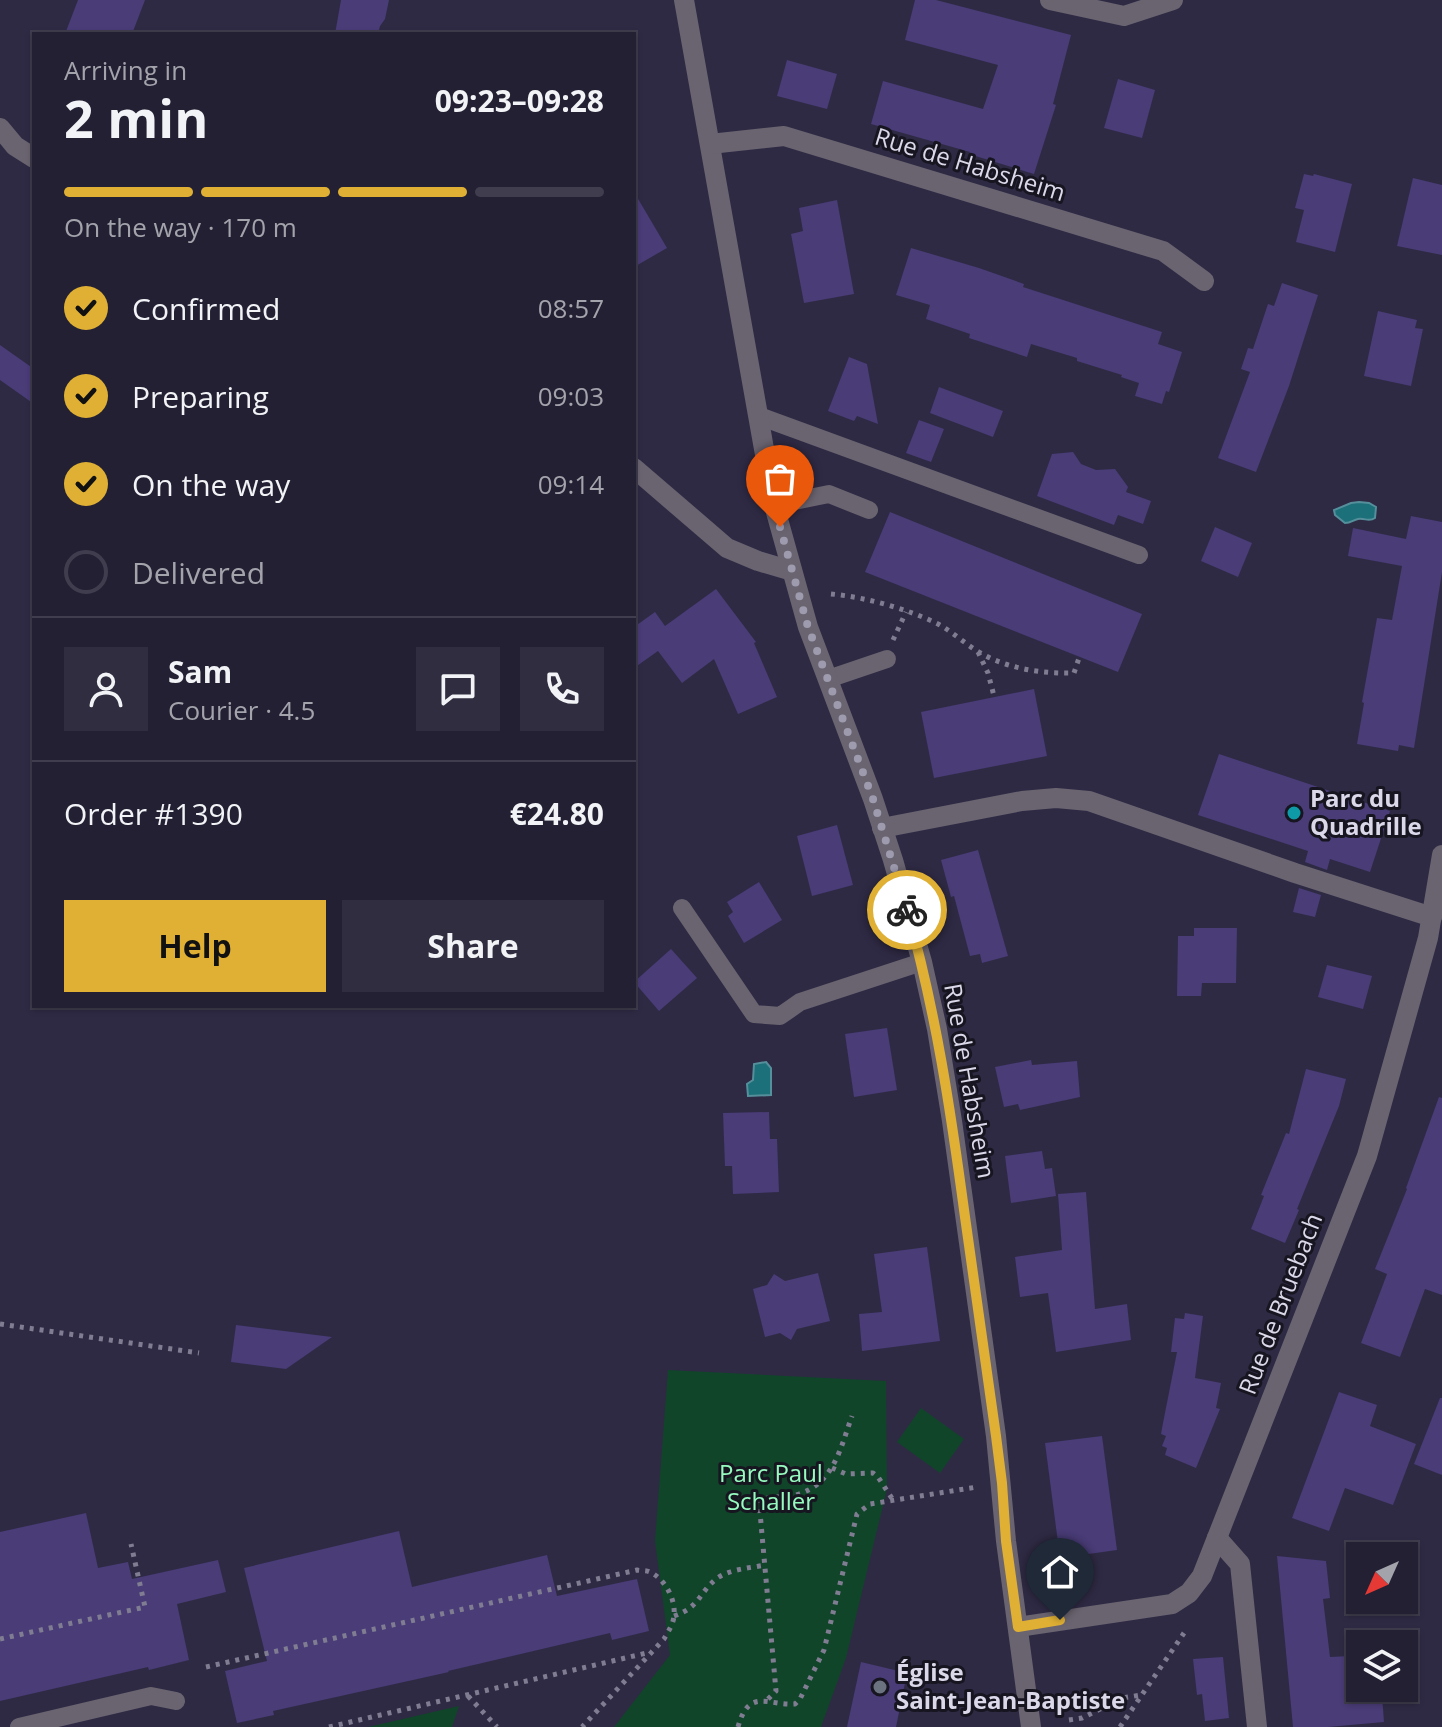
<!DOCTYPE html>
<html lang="en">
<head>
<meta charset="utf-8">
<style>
  :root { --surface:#232033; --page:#2f2d3f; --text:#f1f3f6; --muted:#a3a3ac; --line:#403e4e; --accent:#dfb034 }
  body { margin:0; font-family:"Open Sans",sans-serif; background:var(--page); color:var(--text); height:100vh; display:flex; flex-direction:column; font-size:30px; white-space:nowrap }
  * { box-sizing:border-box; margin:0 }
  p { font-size:26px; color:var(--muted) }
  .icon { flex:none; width:44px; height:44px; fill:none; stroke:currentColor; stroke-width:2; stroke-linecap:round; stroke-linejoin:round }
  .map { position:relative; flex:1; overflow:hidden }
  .side { position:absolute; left:32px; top:32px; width:604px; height:976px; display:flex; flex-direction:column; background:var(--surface); border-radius:0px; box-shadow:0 2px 6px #0004,0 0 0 2px var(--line) }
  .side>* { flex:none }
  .needle { width:52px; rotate:225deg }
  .fabs { position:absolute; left:1346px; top:1542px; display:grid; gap:16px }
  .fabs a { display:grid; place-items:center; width:72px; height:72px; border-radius:0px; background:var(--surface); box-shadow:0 2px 6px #0004,0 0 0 2px var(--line); font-size:40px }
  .pin { position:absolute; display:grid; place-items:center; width:68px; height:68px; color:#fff; margin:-82px -34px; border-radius:50% 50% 50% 0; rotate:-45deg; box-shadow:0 0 8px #0007 }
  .pin .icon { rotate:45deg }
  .courier { position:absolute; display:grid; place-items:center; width:80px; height:80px; margin:-40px; border:6px solid #dfb034; border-radius:50%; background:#fff; color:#222; box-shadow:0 2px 10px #0007 }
  .overview em { font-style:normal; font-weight:700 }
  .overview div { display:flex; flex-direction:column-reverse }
  .overview { display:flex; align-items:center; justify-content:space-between; height:136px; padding:0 32px }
  h1 { font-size:52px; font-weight:700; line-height:60px }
  .bar { display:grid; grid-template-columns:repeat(4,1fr); gap:12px 8px; align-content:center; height:96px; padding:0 32px }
  .bar i { height:10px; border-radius:6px; background:var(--line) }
  .bar .active { background:var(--accent) }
  .bar p { grid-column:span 4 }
  .line { display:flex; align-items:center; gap:20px; padding:0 32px; border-top:2px solid var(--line) }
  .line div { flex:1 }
  .round { display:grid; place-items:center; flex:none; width:84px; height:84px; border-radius:0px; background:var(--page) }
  ol { padding:0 32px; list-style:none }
  li { display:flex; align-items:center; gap:24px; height:88px }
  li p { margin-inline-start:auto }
  li .icon { padding:8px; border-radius:50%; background:var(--accent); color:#111; stroke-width:4 }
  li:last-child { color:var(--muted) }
  li i { width:44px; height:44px; border:4px solid var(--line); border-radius:50% }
  .cta { display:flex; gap:16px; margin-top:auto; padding:16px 32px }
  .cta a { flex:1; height:92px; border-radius:0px; background:var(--accent); color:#111; font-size:32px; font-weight:700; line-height:92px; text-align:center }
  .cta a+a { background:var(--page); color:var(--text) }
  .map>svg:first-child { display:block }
  .green { fill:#10452a }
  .water { fill:#1c7079; stroke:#558f9b; stroke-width:2 }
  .building { fill:#493c77 }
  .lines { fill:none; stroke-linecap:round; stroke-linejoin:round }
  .path { stroke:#807d92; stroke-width:5; stroke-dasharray:4 6; stroke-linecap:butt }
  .service { stroke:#6a6470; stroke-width:18 }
  .minor { stroke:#6a6470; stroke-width:20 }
  .done { stroke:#9e9baf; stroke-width:8; stroke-dasharray:0 14.4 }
  .route { stroke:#dfb034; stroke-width:10 }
  .culture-dot { fill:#0f9aa8; stroke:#171520; stroke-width:3 }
  .worship-dot { fill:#6b7280; stroke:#171520; stroke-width:3 }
  .labels { text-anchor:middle; stroke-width:6; stroke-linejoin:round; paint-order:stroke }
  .street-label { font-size:24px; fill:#dad8e9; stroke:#171520 }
  .poi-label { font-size:24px; font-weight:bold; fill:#dad8e9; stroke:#171520; text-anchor:start }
  .park-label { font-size:24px; fill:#96fbbf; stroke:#171520 }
</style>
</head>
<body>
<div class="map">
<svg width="1442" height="1727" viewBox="0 0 1442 1727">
  <rect width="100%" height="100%" fill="#2f2a44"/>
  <g class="green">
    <polygon points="668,1370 886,1381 887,1489 846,1658 821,1727 614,1727 670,1655 655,1541"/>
    <polygon points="921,1408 964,1439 940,1473 897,1442"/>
    <polygon points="459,1706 452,1727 368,1727"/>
  </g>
  <g class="water">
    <path d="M1359,502L1369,503L1376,507L1375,518C1369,522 1365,518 1358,519C1353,520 1351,523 1345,523L1335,515L1334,510L1351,503Z"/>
    <polygon points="766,1062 771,1068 771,1095 748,1096 747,1084 753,1080 754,1064"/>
  </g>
  <g class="building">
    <polygon points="78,0 145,0 132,34 65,34"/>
    <polygon points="341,0 389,0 385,19 380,26 378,34 335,34"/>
    <polygon points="915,0 936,0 1071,35 1053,104 1056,105 1034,174 969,154 970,152 871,124 883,81 983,109 998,65 905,40"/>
    <polygon points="787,60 837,74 827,109 777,96"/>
    <polygon points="1118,79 1155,90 1142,138 1104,128"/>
    <polygon points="1304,174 1313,176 1314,174 1352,184 1335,252 1296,242 1304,210 1295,208"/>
    <polygon points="1413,178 1442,185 1442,255 1397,246"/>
    <polygon points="634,192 667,248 634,267"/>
    <polygon points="837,200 854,294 804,303 791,234 803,231 799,208"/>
    <polygon points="911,248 979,268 1024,284 1023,287 1162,332 1158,344 1182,352 1169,392 1166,391 1162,404 1135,396 1139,383 1121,377 1122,375 1077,361 1077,358 1031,344 1027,357 969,338 970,334 926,319 930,305 896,295"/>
    <polygon points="1282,283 1318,295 1289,386 1256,472 1218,458 1250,372 1241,369 1248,348 1253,349 1268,304 1274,306"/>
    <polygon points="1378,311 1417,320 1415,328 1423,329 1411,386 1364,376"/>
    <polygon points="0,345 34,369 34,404 0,380"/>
    <polygon points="849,357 867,364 878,424 857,416 854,421 828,411"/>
    <polygon points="939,387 1003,411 993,437 930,413"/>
    <polygon points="919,420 944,429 931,462 906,453"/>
    <polygon points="1073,452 1081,464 1096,470 1115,469 1128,487 1126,492 1151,501 1143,524 1118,515 1114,525 1037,496 1052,454"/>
    <polygon points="890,512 1142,614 1118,672 865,572"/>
    <polygon points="1411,516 1442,522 1442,572 1414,748 1399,745 1398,751 1357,744 1364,703 1362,702 1377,618 1392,620 1402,566 1348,556 1353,528 1406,539"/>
    <polygon points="1215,527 1252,543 1238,577 1201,561"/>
    <polygon points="716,589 756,642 754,643 777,697 738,714 714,659 682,683 658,651 634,668 634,627 655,612 665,626"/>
    <polygon points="1034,689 1047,756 934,778 921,712"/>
    <polygon points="1219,754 1390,811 1370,872 1330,859 1327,870 1305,862 1308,851 1198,815"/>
    <polygon points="837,825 853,885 812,896 797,836"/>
    <polygon points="978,850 1008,956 982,963 980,954 970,956 954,896 951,897 941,860"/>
    <polygon points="759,882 782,920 744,943 728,916 733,912 727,902"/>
    <polygon points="1299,888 1321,895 1315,917 1293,912"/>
    <polygon points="1194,928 1237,928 1236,983 1202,983 1201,996 1177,996 1178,936 1194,936"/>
    <polygon points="671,949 697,978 659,1011 634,982"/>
    <polygon points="1327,965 1372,976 1363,1009 1318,997"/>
    <polygon points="887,1028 897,1090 854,1097 845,1034"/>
    <polygon points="1031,1060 1032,1065 1077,1061 1080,1097 1020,1110 1018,1104 1004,1107 995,1067"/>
    <polygon points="1306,1069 1346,1079 1339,1106 1297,1209 1299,1210 1285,1243 1251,1229 1264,1196 1261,1195 1286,1133 1289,1134"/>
    <polygon points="1439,1097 1442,1098 1442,1295 1425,1289 1400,1357 1361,1343 1387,1274 1375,1269 1407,1189 1406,1188"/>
    <polygon points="769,1112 770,1139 777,1139 779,1192 733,1194 732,1166 725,1166 723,1113"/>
    <polygon points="1042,1151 1045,1169 1052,1168 1056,1196 1011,1203 1005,1156"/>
    <polygon points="1086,1192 1095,1309 1127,1304 1131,1340 1056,1352 1048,1293 1020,1297 1015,1257 1062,1250 1058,1194"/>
    <polygon points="927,1247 940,1341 862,1351 859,1314 882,1312 874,1254"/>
    <polygon points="818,1273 830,1321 797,1329 791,1340 780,1333 765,1337 753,1289 767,1285 774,1274 785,1281"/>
    <polygon points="1185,1313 1203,1316 1195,1378 1221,1383 1216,1408 1220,1409 1196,1468 1165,1455 1167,1448 1162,1446 1166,1436 1161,1434 1163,1423 1177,1352 1171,1352 1175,1318 1184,1319"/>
    <polygon points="236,1325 332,1337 286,1369 231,1362"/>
    <polygon points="1339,1392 1377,1405 1370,1426 1416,1444 1393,1505 1345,1488 1329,1531 1292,1518"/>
    <polygon points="1440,1398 1442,1398 1442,1475 1414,1464"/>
    <polygon points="1102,1436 1117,1550 1060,1558 1045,1443"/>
    <polygon points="86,1513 98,1568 128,1562 132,1579 218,1560 226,1592 177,1604 189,1660 149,1670 148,1667 0,1701 0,1532"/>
    <polygon points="399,1531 412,1587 547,1555 557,1596 637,1579 649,1631 612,1640 610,1633 448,1671 449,1672 273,1711 274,1715 237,1723 225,1671 267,1661 244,1568"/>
    <polygon points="1277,1556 1326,1561 1330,1598 1323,1599 1330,1657 1350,1656 1354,1698 1382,1695 1384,1722 1328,1727 1293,1727"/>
    <polygon points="1223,1657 1229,1718 1205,1721 1202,1694 1197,1695 1193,1659"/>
    <polygon points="861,1662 907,1673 896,1727 847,1727"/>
  </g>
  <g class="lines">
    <g class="path">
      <path d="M831,594C865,597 908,609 938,624C951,631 962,641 974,649C1003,668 1040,674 1074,673L1079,658"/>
      <polyline points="893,640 906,612"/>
      <polyline points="978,652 988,673 994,696"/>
      <polyline points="0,1324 199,1353"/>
      <polyline points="832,1468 846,1474 873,1473 878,1477 893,1500"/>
      <path d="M674,1616C700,1607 698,1594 716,1579C729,1569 750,1568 765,1565"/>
      <polyline points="0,1639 145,1607 131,1544"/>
      <path d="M206,1667L637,1570C641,1571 646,1570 650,1572C667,1580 678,1604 673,1621C671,1628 667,1633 664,1639L582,1727"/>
      <polyline points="468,1696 497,1727"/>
      <path d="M768,1699L776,1691L759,1501C771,1495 784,1498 796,1495C834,1484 840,1449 852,1416"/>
      <polyline points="1069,1720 1082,1718 1122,1698 1141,1695"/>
      <polyline points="329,1727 651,1652"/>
      <path d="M738,1727C749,1687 768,1706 795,1704L800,1699L824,1650L857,1514L870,1504L977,1487"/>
      <polyline points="1120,1727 1184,1633"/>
    </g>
    <g class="service">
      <polyline points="759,416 1139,555"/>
      <polyline points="774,505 829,494 869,510"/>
      <polyline points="828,679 887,659"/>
      <polyline points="682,908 754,1014 780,1016 800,1002 922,962"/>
      <polyline points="19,1727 151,1696 176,1701"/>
    </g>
    <g class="minor">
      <polyline points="684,0 774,505 808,627 873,799 893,860 922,962 937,1029 952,1121 996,1436 1006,1541 1031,1727"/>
      <polyline points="1050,0 1124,16 1173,0"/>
      <polyline points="0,128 15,146 34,158"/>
      <polyline points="710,144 784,136 1163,251 1204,281"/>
      <polyline points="634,468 727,548 758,561 792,571"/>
      <polyline points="882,828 1022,801 1056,798 1089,801 1295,873 1432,917"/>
      <polyline points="1217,1538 1240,1564 1257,1727"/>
      <polyline points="1018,1627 1172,1604 1189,1593 1202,1576 1367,1156 1428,938 1442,855"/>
    </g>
  </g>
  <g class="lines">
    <polyline class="done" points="780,527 808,627 873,799 907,910"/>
    <path class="route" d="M907,910C936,1011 951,1113 965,1217C975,1290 985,1363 996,1436L1002,1483L1006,1541L1018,1627L1060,1620"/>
  </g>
  <circle class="culture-dot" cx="1294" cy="813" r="8"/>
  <circle class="worship-dot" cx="880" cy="1687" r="8"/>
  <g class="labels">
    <g class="street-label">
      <text transform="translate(970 165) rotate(17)" y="8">Rue de Habsheim</text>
      <text transform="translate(969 1081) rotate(80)" y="8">Rue de Habsheim</text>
      <text transform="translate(1281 1304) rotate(-69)" y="8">Rue de Bruebach</text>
    </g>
    <g class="poi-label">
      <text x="1310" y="807">Parc du<tspan x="1310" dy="28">Quadrille</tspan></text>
      <text x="896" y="1681">Église<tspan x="896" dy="28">Saint-Jean-Baptiste</tspan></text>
    </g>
    <g class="park-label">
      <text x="771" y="1482">Parc Paul<tspan x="771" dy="28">Schaller</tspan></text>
    </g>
  </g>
</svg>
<div class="fabs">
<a><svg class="needle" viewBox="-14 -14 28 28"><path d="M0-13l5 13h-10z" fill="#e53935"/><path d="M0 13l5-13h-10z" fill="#a3a3ac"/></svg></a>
<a><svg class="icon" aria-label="layers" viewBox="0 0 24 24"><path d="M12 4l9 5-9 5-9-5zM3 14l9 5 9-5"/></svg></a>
</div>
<div class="pin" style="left:780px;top:527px;background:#ea580c"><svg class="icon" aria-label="bag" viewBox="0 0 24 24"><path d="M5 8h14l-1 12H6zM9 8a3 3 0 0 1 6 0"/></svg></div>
<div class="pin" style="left:1060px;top:1620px;background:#1f2937"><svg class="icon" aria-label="home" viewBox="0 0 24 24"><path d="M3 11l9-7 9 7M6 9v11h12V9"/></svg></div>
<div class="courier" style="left:907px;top:910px"><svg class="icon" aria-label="bike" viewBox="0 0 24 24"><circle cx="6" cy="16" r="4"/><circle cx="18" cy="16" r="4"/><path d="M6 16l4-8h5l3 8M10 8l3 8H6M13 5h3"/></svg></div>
<section class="side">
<div class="overview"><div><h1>2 min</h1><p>Arriving in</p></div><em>09:23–09:28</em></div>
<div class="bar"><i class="active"></i><i class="active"></i><i class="active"></i><i></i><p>On the way · 170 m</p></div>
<ol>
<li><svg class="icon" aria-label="check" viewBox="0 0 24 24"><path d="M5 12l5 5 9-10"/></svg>Confirmed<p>08:57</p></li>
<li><svg class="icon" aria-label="check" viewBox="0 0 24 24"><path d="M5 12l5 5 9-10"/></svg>Preparing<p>09:03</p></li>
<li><svg class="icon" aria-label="check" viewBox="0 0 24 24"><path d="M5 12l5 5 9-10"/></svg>On the way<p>09:14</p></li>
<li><i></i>Delivered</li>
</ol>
<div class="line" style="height:144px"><a class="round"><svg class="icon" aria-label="person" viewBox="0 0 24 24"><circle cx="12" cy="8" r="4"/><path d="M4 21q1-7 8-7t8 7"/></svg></a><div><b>Sam</b><p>Courier · 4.5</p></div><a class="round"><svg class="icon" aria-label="chat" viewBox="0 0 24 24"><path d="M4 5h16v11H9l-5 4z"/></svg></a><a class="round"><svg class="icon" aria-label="phone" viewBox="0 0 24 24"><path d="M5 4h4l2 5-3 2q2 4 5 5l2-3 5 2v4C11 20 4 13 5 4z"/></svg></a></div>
<div class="line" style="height:104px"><div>Order #1390</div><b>€24.80</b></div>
<div class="cta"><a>Help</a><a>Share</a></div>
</section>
</div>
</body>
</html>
